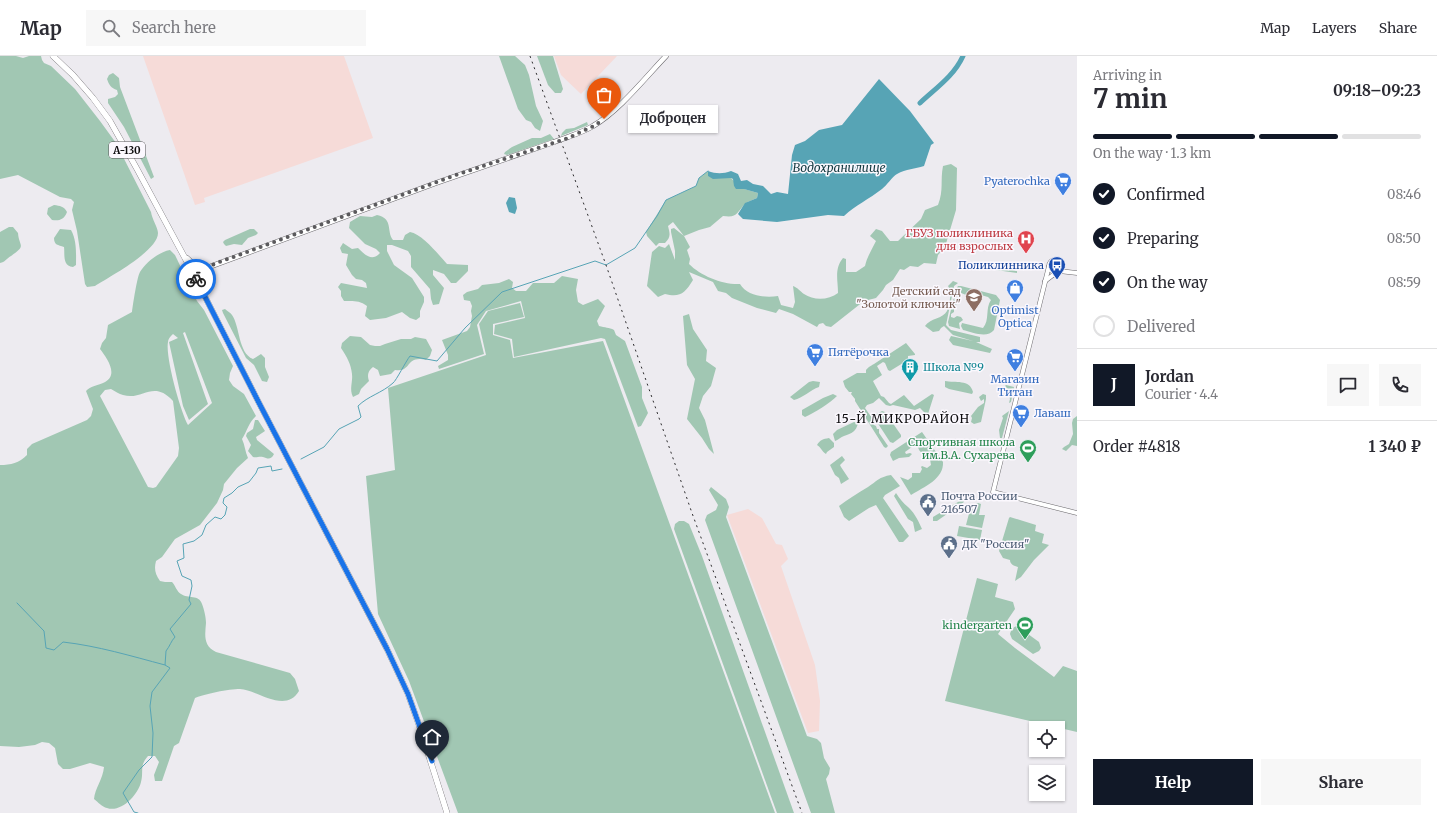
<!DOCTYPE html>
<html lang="en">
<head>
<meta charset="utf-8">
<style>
  :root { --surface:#fff; --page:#f7f7f7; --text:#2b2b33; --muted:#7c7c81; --line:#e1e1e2; --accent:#111827 }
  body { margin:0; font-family:Merriweather,serif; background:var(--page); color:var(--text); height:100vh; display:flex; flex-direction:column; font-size:15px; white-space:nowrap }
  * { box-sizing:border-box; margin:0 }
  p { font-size:13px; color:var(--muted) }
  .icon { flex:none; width:22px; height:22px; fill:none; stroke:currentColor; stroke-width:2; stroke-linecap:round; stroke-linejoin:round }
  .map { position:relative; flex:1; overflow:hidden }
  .panel { display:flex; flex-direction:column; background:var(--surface); width:360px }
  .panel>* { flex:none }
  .buttons { position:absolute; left:1029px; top:665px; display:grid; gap:8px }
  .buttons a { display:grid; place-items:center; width:36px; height:36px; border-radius:0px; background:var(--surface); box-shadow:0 1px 3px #0004; font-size:20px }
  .pin { position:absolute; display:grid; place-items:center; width:34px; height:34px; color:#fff; margin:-41px -17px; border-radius:50% 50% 50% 0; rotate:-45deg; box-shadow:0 0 4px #0007 }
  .pin .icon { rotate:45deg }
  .courier { position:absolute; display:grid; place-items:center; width:40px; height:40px; margin:-20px; border:3px solid #1a73e8; border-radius:50%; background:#fff; color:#222; box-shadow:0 1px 5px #0007 }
  .bubble { position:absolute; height:28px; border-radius:0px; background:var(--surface); box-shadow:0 1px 3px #0004; font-size:13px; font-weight:700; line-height:28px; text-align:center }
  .headline em { font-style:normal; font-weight:700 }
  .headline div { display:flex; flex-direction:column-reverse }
  .headline { display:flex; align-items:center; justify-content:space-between; height:68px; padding:0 16px }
  h1 { font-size:26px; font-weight:700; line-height:30px }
  .bar { display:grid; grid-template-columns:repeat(4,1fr); gap:6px 4px; align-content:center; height:48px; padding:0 16px }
  .bar i { height:5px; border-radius:3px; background:var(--line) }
  .bar .current { background:var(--accent) }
  .bar p { grid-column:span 4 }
  .line { display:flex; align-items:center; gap:10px; padding:0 16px; border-top:1px solid var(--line) }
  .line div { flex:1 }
  .round { display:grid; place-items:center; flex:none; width:42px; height:42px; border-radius:0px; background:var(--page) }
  ol { padding:0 16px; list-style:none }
  li { display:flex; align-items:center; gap:12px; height:44px }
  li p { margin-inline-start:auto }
  li .icon { padding:4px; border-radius:50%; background:var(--accent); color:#fff; stroke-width:4 }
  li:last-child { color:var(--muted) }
  li i { width:22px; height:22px; border:2px solid var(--line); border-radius:50% }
  .action { display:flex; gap:8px; margin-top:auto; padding:8px 16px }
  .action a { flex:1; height:46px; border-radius:0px; background:var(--accent); color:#fff; font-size:16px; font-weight:700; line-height:46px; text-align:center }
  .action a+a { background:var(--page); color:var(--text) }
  header { display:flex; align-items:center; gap:24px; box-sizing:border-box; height:56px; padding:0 20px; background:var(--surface); border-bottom:1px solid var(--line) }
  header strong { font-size:19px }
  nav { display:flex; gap:22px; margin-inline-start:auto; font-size:14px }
  .search { width:280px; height:36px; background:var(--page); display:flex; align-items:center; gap:10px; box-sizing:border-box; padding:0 14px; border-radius:0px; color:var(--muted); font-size:15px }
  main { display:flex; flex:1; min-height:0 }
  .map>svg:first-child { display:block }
  .industrial { fill:#f6dbd8 }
  .green { fill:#a1c7b3; fill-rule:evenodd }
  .water { fill:#57a4b5 }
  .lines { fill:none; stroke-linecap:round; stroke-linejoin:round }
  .stream { stroke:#57a4b5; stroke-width:1 }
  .river { stroke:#57a4b5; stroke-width:5 }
  .tertiary-casing { stroke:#69676b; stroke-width:5 }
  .secondary-casing { stroke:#69676b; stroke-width:5.5 }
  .trunk-casing { stroke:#69676b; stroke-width:6 }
  .tertiary { stroke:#fff; stroke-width:4 }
  .secondary { stroke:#fff; stroke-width:4.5 }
  .trunk { stroke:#fff; stroke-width:5.5 }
  .rail { stroke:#2b2a2c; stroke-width:1; stroke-dasharray:2 4; stroke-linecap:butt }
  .secondary-bridge-casing { stroke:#69676b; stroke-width:5.5; stroke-linecap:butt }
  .secondary-bridge { stroke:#fff; stroke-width:4.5 }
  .done { stroke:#5b5a5d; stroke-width:4; stroke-dasharray:0 7.2 }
  .route { stroke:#1a73e8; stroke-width:5 }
  .labels { text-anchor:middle; stroke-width:3; stroke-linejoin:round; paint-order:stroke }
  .shield { fill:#fbf8fe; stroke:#545356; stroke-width:1 }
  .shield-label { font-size:10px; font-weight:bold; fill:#0d0c0e }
  .shop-label { font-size:11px; fill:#366cbe; stroke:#fbf8fe }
  .health-label { font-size:11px; fill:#be3a42; stroke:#fbf8fe; text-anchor:end }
  .transit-label { font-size:11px; fill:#164399; stroke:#fbf8fe; text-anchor:end }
  .education-label { font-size:11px; fill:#785e54; stroke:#fbf8fe; text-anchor:end }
  .culture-label { font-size:11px; fill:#0d838f; stroke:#fbf8fe; text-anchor:start }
  .leisure-label { font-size:11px; fill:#27864d; stroke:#fbf8fe; text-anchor:end }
  .service-label { font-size:11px; fill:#4e5e75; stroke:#fbf8fe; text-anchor:start }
  .water-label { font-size:12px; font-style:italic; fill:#12383f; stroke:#fbf8fe }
  .neighbourhood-label { font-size:12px; letter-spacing:1px; fill:#0d0c0e; stroke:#fbf8fe }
</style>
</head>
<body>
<header>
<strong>Map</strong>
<div class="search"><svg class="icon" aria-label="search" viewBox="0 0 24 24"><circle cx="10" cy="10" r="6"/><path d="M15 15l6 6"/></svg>Search here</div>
<nav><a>Map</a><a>Layers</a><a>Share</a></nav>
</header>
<main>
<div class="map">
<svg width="1077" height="757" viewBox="0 0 1077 757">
  <rect width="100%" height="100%" fill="#edebf0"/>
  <g class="industrial">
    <polygon points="143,0 344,0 373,82 204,142 205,146 195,149"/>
    <polygon points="554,0 617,0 581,38 561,19"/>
    <polygon points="748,453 762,462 776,488 782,489 788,503 781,510 815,609 820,645 819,675 808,677 727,459"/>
  </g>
  <g class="green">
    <path d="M0,0H16L23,2L29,0H41L42,4L44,7L51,10L75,33L100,65L116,87L151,156C152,163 158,172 158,177C158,195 109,221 95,230L87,231L85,228L77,175L72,154L74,146L71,143L60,141L18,119L0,123Z"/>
    <polygon points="499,0 515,0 525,9 529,19 536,50 543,65 540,75 535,72 531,66 526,64 518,53"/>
    <polygon points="537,0 553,0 563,33 561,37 555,37 548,29"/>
    <path d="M113,17L119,22L120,31L154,121L151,123L124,71L108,47V43L115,41L118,38L117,34C111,32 109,29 107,23L109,19Z"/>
    <polygon points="587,66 588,69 561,80 562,77 566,73 574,72"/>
    <polygon points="550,78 554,83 507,99 504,98 505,96 512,91 532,82 541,82"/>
    <path d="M951,108L957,112L956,154L945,191L938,199L936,208L924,207L918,211L910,210L904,214L900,213L893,224L886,229L883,234L876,242L864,245L831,271L826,270L823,267L819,268L817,271L793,258L779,253L776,257L757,252L732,242L726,237L718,235L713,226L689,216L693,224C685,237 680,242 665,238L658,241L647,230L652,196L659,190L665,192L669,188L675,204V195L671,176V173L674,172L684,180L673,166L668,170C670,178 671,181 665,187H659L656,190L647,180L646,176L666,144L696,130L699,122L708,115V120L731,122L734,125V130L758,137L757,142C753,144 748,145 745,148C736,157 738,162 723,160L710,171L699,174L684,180L690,191L687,194L690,203L689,208C701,220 723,229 740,228C747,240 765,242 778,240L781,249L793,252L795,246L793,230C798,232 800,235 804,238C814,245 829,244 838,237C838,224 834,213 843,202L846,203V216H856L865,210C867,201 872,193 876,185L870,180L876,173L882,175L890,185H898L921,163L925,154L938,149C944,133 940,126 943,110Z"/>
    <path d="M54,149C60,150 64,150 67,156C64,164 59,165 52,164L47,158L48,152Z"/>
    <path d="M377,159C394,163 386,175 393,184H403L405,179L410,176C422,178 438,198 447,208L468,209V215L456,227H451L444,218L433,214V219L444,232L439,248L433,249L431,243L430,233L411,211V200L408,195L392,189H387V195L394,209L412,222L424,241V246L420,255V261L416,264L410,262L402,256L386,262L370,264L365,260L367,250C359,244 353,245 344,245L341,240V235L338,231L341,227L367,232L366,227L362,224L356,223L352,219L346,209L348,198L342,197L340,192L343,187L352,193L358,192C365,199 372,206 380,197L376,193L365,188L349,172L350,166L360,160L372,161Z"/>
    <path d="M9,171H13L18,177C19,191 27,189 11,200C6,203 5,206 0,207V176Z"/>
    <path d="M60,173L71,174C77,185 76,197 76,209L73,211C62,210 65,198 64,191C58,189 54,189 54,182Z"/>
    <polygon points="250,173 254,173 258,177 256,179 248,182 242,189 234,188 226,190 224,188 223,186 225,184"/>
    <path d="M170,194L175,199L197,245L204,254L233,310L230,317L229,324L233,330L244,338L256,360C249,366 247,375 242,383C245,389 245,396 248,402L237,412L224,428L223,434L217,447L200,469L175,483L162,501L156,505C154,513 155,518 160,525L165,526H172C175,529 177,536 181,538C188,543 199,538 202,548C204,553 206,561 206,567C205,579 203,590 216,596L290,617L295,623L299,635C285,658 258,634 240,633C229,633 204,638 195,642L179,687L174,690L162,725H155L154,719L159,706L155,700H148C139,710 144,715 141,726C138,739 121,757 107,752C102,751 98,746 94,743C95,732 103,723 104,711L90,707L70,713H63L58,708L55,692L49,687L42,686L35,689L19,691L0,690V409C11,409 19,407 27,399V393L32,388L87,364L91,360L93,353L86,335C91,330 96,330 103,327C120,320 107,302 100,293L102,287L106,282L108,269L132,256C133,248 137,221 140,216C146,206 159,196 170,194ZM185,276L212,347L188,369C181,357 165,301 168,286C168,283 170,281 173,278L178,282L169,286L183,350L189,364L208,348L183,277ZM111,333C115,335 119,338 123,339C143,345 153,323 173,345L179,392L178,400L156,431L153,432L148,431L100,340L105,334Z"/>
    <polygon points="974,206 1017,215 1017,217 975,211 973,210"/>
    <path d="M562,220L578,223L576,234L578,246L583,249L598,243L605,250L597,265L599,270C605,272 609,271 614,274L616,279L625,285L642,331V342L648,357L641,370L638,371L605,283L601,282L514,301L512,283L494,278L495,269L525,262L521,245L486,255L477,269L484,298L439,313L438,310L448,304V299L442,284L467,275L470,271L472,260L471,255L472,250L470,245L464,244L463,239L467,236L478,233L482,229L499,227L509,223L513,226L512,232L516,235H526L533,227H554Z"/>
    <path d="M953,225L958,227L954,230L946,269L951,274L980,281V286H976L992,293L990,297L953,289L949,284L951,280L973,285L953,279L944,270L941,272L939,275L933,276L925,270C930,262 943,263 947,255C950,249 950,240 951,235L948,230Z"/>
    <path d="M958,230H961L996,239L1000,244L994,274C987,283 972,276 963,274L961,270L962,267L983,272C990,264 985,252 991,244L988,241L974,237L969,240L961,237L954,243L957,248L954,249V256L951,258V261L954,262L957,260L961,261L963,264L959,267L960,273L949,270L948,266L956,233Z"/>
    <polygon points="520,247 524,261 493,268 493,279 510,284 513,302 603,285 775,757 458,757 409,625 378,558 366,420 395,414 388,332 486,299 479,268 488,255"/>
    <path d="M225,253C227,255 231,257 232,259C240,270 238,297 253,303L261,298L265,302V311L269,321L267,326L262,325L254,309L246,302L223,257L222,254Z"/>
    <polygon points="689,258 693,273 707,294 706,305 716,312 711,330 703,340 699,352 705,364 714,398 709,393 702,382 687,363 695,323 687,309 683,260"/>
    <path d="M350,280L361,281L370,289L375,290H380L385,288L401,283H411L415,281L426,283L432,294L430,300L426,304C405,299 412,317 395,314L391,318L380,320L378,314L373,311C368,315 367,319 369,325L361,333L359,338L353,341C349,333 353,326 352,318C351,308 347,301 341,292L342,287Z"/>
    <path d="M906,287L915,298V299L908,300V306L906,308L903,307L890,315L888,314L885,307L883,306L877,310L882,319L873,325L874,327L881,340L884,341L889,347L891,348L904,339L914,350L932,338L934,339L928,358L925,357L920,352L915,354L893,349L890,350L886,349L879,342L873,347L867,349L865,352L872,362L871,364L874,369L876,370L877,373H879V377L888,390L886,392L884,391L855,345V343L851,338L852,336H849L845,331L843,325L857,317H866V314C869,310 873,309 877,306Z"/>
    <path d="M813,325L820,326L819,331C810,334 803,342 794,344L790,341L809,326Z"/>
    <path d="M945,325C955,327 970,323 973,336L972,338L949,333L945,331Z"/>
    <polygon points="1006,329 1014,331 1011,346 1009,347 1010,343 1008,336 1010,335 1005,330"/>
    <path d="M833,338L837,340C830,347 814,357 805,361L802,359V354L823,342Z"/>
    <polygon points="983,338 986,339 986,343 981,366 974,368 971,366 972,362 971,360 978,351 984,347 984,343 981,345 979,341"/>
    <polygon points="882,355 885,356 901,379 901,381 893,387 890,386 875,363 875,359"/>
    <polygon points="1009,355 1002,382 1000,382 999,374 1003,362 1002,360"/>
    <polygon points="1077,360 1077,390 1072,389 1066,395 1062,393 1064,391 1069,388 1073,378 1072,367 1073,363"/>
    <path d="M255,364H258L265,375L256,381L257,384L274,398C271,404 268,403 263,401C259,400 257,402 253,401L248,395L251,389L246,380L247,377L253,373Z"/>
    <path d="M854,366L858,367C856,376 852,377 844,380C841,381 838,384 835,385L833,378L837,374Z"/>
    <path d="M922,376L943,406C944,423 924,431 911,439L900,421L908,424L912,421V417H920L922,413L921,411L922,410L927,412L931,409L930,403L932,400L930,398L932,396L931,395C925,397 920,399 918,391L925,385L923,383L905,396L906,398L910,397L912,398L909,401L899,402L893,405L890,399L891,396Z"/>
    <path d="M829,382L834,387V391L827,396L826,398C822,396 821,391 817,389C820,384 823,383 829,382Z"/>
    <polygon points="842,400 845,404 840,409 841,411 849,423 841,428 839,422 835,419 830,409"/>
    <path d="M891,419L900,430L885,439L883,442L909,480L903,486H899L876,449L869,452L849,465L844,461L839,450C848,443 858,437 868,431C877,425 879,421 891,419Z"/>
    <polygon points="711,431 726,443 729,451 726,461 807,680 817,683 821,687 824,702 830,712 829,718 826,723 835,757 811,757 705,464 707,459 716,454 718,449 709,434"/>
    <path d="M896,437C900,443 903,447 908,451C914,456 919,466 922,473L915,476L913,466L908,463L894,440Z"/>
    <polygon points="963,443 964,446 937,465 933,465 933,461"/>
    <polygon points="978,447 981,448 979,459 985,459 982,472 966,469 971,450"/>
    <path d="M1010,461L1036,469L1035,475L1044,478L1042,487L1049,489L1034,504L1021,521L1015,525L1018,511C1014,510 1010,508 1010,504L1003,502L999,495L1009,462Z"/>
    <polygon points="679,465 684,465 689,468 702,500 794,757 777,757 674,473 675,468"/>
    <polygon points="959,470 982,474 980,484 957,480"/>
    <polygon points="977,522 998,528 995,541 1013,546 1015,553 998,578 1015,592 1054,621 1063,610 1077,615 1077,676 945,645"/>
    <path d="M1017,570L1039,586L1041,592L1039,595L1033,598L1012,583L1010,578C1011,574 1013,571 1017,570Z"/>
  </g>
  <g class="water">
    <path d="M879,23L910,55L934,87L931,89L924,110C915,113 906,113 897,118C892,121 887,129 882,133C869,143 856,149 844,160L828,159L777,166L743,163L738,158L745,147L757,142L758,137L744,133H736L734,130L733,123L731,122L713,123L708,120V115C716,118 723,118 731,115L738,118L741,125L747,124L753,128L763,130L771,138L777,136L788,138L792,99L795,89L805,85L819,74L842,69Z"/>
    <polygon points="509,141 515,142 517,152 515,158 509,156 506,147"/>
  </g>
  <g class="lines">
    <g class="stream">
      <path d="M301,403L324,391L339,373L359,363L361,361L358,350C368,340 382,337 393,327C396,325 406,305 410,300L437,305L465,272L502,236L595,205L606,209L635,192L657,160L666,144L696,130L699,122L708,115"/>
      <path d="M17,547L44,575L46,592L54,594L63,586C98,590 131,600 165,609"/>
      <path d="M138,757L134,756L123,737L139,714L152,701L153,677L150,650L152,636L170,612L165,609L166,595C170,590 171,585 175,581L170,573L191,548L189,544L192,530L191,524L182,520L177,505L184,502L183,488L194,485L202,479L206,469L215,461L221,463L225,459L227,451L223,447L224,442L232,437L238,431L249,426L256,417L258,412L271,410L272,415L282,413"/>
    </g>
    <path class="river" d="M920,47C936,32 954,20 963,0"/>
    <g class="tertiary-casing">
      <g id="tertiary">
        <circle cx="1055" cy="210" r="6"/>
        <polyline points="1049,210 993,436 1077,457"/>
        <polyline points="1059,215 1077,217"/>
        <polyline points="1045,225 1057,216"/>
      </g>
    </g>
    <g class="secondary-casing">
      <g id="secondary">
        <path d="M568,81C576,78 585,75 593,70C619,55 645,22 666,0"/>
        <polyline points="187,202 197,211 204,212"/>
        <polyline points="193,217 436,127 554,86"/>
        <polyline points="199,228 199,219 204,213"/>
      </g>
    </g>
    <g class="trunk-casing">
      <polyline id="trunk" points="53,0 73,19 93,42 110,65 137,113 193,217 258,345 387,593 408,638 419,669 447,757"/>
    </g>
    <use href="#tertiary" class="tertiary"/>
    <use href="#secondary" class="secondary"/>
    <use href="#trunk" class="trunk"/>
    <polyline class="rail" points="530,0 606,209 692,457 802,757"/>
    <g class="secondary-bridge-casing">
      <polyline id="secondary-bridge" points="554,86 568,81"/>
    </g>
    <use href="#secondary-bridge" class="secondary-bridge"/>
  </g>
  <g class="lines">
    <polyline class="done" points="196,223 193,217 217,207 456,119 568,82 594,70 604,63"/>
    <polyline class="route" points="196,223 258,345 387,593 408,638 432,705"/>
  </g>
  <defs>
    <g id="supermarket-pin" transform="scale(0.9)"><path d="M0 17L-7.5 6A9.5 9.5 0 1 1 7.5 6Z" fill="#3f7fe0" stroke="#fbf8fe"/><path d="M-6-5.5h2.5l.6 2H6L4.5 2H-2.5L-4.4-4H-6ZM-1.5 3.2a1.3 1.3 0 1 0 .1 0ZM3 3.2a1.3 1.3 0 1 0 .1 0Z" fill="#fff"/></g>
    <g id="hospital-pin" transform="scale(0.9)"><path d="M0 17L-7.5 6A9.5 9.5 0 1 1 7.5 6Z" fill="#e0444e" stroke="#fbf8fe"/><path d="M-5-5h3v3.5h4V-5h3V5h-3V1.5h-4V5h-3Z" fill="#fff"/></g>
    <g id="bus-pin" transform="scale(0.9)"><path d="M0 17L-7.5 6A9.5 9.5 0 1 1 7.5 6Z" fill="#1a4fb4" stroke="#fbf8fe"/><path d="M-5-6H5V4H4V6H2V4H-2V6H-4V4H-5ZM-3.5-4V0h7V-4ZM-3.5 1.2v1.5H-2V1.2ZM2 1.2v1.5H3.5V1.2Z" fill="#fff"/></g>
    <g id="shop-pin" transform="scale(0.9)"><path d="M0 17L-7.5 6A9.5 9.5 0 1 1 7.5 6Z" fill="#3f7fe0" stroke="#fbf8fe"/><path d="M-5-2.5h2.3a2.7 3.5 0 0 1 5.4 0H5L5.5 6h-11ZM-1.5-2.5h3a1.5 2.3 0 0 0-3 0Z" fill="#fff"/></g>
    <g id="school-pin" transform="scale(0.9)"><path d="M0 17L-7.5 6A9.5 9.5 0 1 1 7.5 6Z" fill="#8d6e63" stroke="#fbf8fe"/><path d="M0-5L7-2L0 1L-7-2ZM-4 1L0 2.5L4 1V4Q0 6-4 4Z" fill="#fff"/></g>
    <g id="building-pin" transform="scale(0.9)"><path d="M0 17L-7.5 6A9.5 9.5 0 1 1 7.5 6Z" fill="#0f9aa8" stroke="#fbf8fe"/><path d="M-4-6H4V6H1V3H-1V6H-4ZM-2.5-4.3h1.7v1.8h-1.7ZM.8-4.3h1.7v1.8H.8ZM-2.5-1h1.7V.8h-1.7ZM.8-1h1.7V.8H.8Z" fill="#fff"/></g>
    <g id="stadium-pin" transform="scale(0.9)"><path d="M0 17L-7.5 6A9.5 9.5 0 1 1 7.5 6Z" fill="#2e9e5b" stroke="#fbf8fe"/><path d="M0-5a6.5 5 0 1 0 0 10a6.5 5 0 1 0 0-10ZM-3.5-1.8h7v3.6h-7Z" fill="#fff"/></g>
    <g id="civic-pin" transform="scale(0.9)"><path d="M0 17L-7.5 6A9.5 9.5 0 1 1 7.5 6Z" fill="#5c6f8a" stroke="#fbf8fe"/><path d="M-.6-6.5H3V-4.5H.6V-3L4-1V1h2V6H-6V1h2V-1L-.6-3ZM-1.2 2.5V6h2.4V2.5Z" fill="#fff"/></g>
  </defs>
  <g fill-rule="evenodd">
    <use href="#supermarket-pin" x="1063" y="125"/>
    <use href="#hospital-pin" x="1026" y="183"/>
    <use href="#bus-pin" x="1057" y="209"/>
    <use href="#shop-pin" x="1015" y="232"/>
    <use href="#school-pin" x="974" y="241"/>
    <use href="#supermarket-pin" x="815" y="296"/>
    <use href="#supermarket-pin" x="1015" y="301"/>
    <use href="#building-pin" x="910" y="311"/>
    <use href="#supermarket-pin" x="1021" y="357"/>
    <use href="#stadium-pin" x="1028" y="392"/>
    <use href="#civic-pin" x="928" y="446"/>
    <use href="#civic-pin" x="949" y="488"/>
    <use href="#stadium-pin" x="1025" y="569"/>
  </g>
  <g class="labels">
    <rect class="shield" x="109" y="86" width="36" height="16" rx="3"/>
    <g class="shield-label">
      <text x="127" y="98">А-130</text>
    </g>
    <g class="shop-label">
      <text x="1050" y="129" text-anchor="end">Pyaterochka</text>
      <text x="1015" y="258">Optimist<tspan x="1015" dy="13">Optica</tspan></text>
      <text x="828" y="300" text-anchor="start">Пятёрочка</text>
      <text x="1015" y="327">Магазин<tspan x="1015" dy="13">Титан</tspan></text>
      <text x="1034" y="361" text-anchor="start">Лаваш</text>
    </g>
    <g class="health-label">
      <text x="1013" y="181">ГБУЗ поликлиника<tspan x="1013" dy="13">для взрослых</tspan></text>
    </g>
    <g class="transit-label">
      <text x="1044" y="213">Поликлинника</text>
    </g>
    <g class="education-label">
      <text x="961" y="239">Детский сад<tspan x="961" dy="13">"Золотой ключик"</tspan></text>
    </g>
    <g class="culture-label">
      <text x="923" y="315">Школа №9</text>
    </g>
    <g class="leisure-label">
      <text x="1015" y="390">Спортивная школа<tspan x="1015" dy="13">им.В.А. Сухарева</tspan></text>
      <text x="1012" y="573">kindergarten</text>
    </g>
    <g class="service-label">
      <text x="941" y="444">Почта России<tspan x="941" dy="13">216507</tspan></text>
      <text x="962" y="492">ДК "Россия"</text>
    </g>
    <g class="water-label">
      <text x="839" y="116">Водохранилище</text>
    </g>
    <g class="neighbourhood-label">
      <text x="903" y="367">15-Й МИКРОРАЙОН</text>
    </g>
  </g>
</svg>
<div class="buttons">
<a><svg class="icon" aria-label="locate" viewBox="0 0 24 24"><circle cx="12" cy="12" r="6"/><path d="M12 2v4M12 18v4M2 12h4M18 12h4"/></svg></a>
<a><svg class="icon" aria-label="layers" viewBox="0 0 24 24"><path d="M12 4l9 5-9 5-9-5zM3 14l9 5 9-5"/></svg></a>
</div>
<div class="pin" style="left:604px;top:63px;background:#ea580c"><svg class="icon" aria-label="bag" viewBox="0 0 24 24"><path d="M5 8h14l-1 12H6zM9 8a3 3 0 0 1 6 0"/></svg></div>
<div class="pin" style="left:432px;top:705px;background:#1f2937"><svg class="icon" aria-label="home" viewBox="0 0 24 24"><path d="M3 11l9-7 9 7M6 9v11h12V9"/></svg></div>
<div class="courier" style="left:196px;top:223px"><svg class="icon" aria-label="bike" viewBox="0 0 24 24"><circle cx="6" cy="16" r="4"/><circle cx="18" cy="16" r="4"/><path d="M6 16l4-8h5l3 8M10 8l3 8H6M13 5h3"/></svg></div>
<div class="bubble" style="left:628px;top:49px;width:90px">Доброцен</div>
</div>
<section class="panel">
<div class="headline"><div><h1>7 min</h1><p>Arriving in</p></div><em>09:18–09:23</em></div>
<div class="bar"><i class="current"></i><i class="current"></i><i class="current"></i><i></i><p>On the way · 1.3 km</p></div>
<ol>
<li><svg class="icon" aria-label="check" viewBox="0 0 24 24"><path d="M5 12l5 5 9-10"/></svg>Confirmed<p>08:46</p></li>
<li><svg class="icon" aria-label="check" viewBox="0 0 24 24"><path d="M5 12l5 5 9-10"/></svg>Preparing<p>08:50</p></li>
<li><svg class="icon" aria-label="check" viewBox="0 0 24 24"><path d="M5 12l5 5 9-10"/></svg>On the way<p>08:59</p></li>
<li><i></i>Delivered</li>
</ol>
<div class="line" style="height:72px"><b class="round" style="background:var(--accent);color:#fff">J</b><div><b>Jordan</b><p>Courier · 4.4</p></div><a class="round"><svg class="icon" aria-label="chat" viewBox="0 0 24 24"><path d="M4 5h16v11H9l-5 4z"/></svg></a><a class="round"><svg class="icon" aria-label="phone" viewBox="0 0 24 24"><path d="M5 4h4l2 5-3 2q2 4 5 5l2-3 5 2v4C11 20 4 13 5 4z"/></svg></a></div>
<div class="line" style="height:52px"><div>Order #4818</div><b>1 340 ₽</b></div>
<div class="action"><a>Help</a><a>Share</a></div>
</section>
</main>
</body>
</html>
